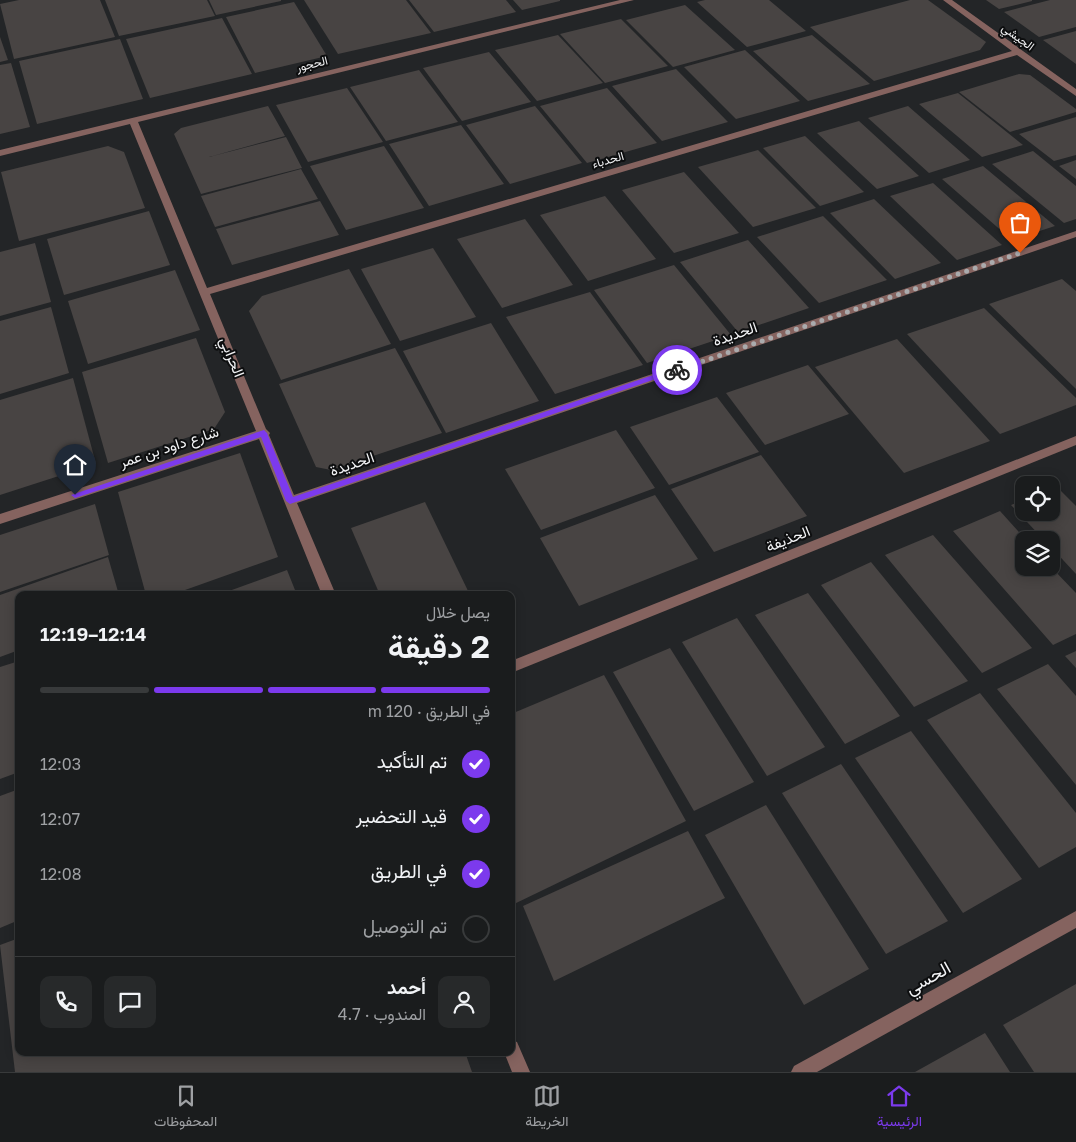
<!DOCTYPE html>
<html lang="ar">
<head>
<meta charset="utf-8">
<style>
  :root { --surface:#1a1c1d; --page:#27292a; --text:#f1f3f6; --muted:#9fa1a4; --line:#383a3b; --accent:#7c3aed }
  body { margin:0; font-family:"Golos Text",Vazirmatn,sans-serif; background:var(--page); color:var(--text); direction:rtl; height:100vh; display:flex; flex-direction:column; font-size:19px; white-space:nowrap }
  * { box-sizing:border-box; margin:0 }
  p { font-size:16px; color:var(--muted) }
  .icon { flex:none; width:28px; height:28px; fill:none; stroke:currentColor; stroke-width:2; stroke-linecap:round; stroke-linejoin:round }
  .map { position:relative; flex:1; overflow:hidden; direction:ltr }
  .panel { position:absolute; left:15px; top:591px; width:500px; height:465px; display:flex; flex-direction:column; background:var(--surface); border-radius:10px; box-shadow:0 2px 12px #0003,0 0 0 1px var(--line); direction:rtl }
  .panel>* { flex:none }
  .fabs { position:absolute; left:1015px; top:476px; display:grid; gap:10px }
  .fabs a { display:grid; place-items:center; width:45px; height:45px; border-radius:10px; background:var(--surface); box-shadow:0 2px 12px #0003,0 0 0 1px var(--line); font-size:25px }
  .pin { position:absolute; display:grid; place-items:center; width:42px; height:42px; color:#fff; margin:-51px -21px; border-radius:50% 50% 50% 0; rotate:-45deg; box-shadow:0 0 5px #0007 }
  .pin .icon { rotate:45deg }
  .courier { position:absolute; display:grid; place-items:center; width:50px; height:50px; margin:-25px; border:4px solid #7c3aed; border-radius:50%; background:#fff; color:#222; box-shadow:0 1px 6px #0007 }
  .summary em { font-style:normal; font-weight:600 }
  .summary div { display:flex; flex-direction:column-reverse }
  .summary { display:flex; align-items:center; justify-content:space-between; height:85px; padding:0 25px }
  h1 { font-size:32px; font-weight:600; line-height:38px }
  .bar { display:grid; grid-template-columns:repeat(4,1fr); gap:8px 5px; align-content:center; height:60px; padding:0 25px }
  .bar i { height:6px; border-radius:4px; background:var(--line) }
  .bar .selected { background:var(--accent) }
  .bar p { grid-column:span 4 }
  .line { display:flex; align-items:center; gap:12px; padding:0 25px; border-top:1px solid var(--line) }
  .line div { flex:1 }
  .round { display:grid; place-items:center; flex:none; width:52px; height:52px; border-radius:10px; background:var(--page) }
  ol { padding:0 25px; list-style:none }
  li { display:flex; align-items:center; gap:15px; height:55px }
  li p { margin-inline-start:auto }
  li .icon { padding:5px; border-radius:50%; background:var(--accent); color:#fff; stroke-width:4 }
  li:last-child { color:var(--muted) }
  li i { width:28px; height:28px; border:2px solid var(--line); border-radius:50% }
  .dock { display:flex; justify-content:space-around; align-items:center; height:70px; border-top:1px solid var(--line); background:var(--surface); font-size:14px; color:var(--muted) }
  .dock a { display:grid; justify-items:center; gap:2px }
  .dock .selected { color:var(--accent) }
  .map>svg:first-child { display:block }
  .building { fill:#484443 }
  .lines { fill:none; stroke-linecap:round; stroke-linejoin:round }
  .street { fill:#85635f; fill-rule:evenodd }
  .route { fill:#7c3aed }
  .done { stroke:#aaabad; stroke-width:5; stroke-dasharray:0 9 }
  .labels { text-anchor:middle; stroke-width:4; stroke-linejoin:round; paint-order:stroke }
  .far-street-label { font-size:12px; fill:#f2f3f5; stroke:#0d0e0f }
  .street-label { font-size:15px; fill:#f2f3f5; stroke:#0d0e0f }
  .near-street-label { font-size:18px; fill:#f2f3f5; stroke:#0d0e0f }
</style>
</head>
<body>
<div class="map">
<svg width="1076" height="1072" viewBox="0 0 1076 1072">
  <rect width="100%" height="100%" fill="#232527"/>
  <g class="building">
    <polygon points="19,0 100,0 115,37 14,59 0,4"/>
    <polygon points="105,0 207,0 215,16 119,36"/>
    <polygon points="209,0 281,0 281,1 216,15"/>
    <polygon points="304,0 406,0 431,33 338,54"/>
    <polygon points="409,0 506,0 516,12 434,32"/>
    <polygon points="513,0 560,0 560,1 522,10"/>
    <polygon points="705,0 769,0 806,31 747,47 697,2"/>
    <polygon points="910,0 928,0 986,42 980,50 874,81 810,27"/>
    <polygon points="986,0 1032,0 1032,1 999,9"/>
    <polygon points="1050,0 1076,0 1076,27 1039,37 1004,12"/>
    <polygon points="294,2 327,56 255,73 226,17"/>
    <polygon points="685,5 735,50 673,67 626,20"/>
    <polygon points="222,18 252,74 150,98 126,39"/>
    <polygon points="621,19 668,66 605,83 560,34"/>
    <polygon points="1076,31 1076,64 1043,40"/>
    <polygon points="558,35 603,83 537,101 495,50"/>
    <polygon points="812,35 870,84 808,101 753,51"/>
    <polygon points="0,37 8,60 0,62"/>
    <polygon points="120,39 143,99 37,124 19,61"/>
    <polygon points="745,50 800,101 736,119 684,67"/>
    <polygon points="489,52 531,102 462,121 423,68"/>
    <polygon points="11,63 30,127 0,134 0,65"/>
    <polygon points="676,69 728,122 662,141 612,86"/>
    <polygon points="419,70 458,122 386,141 350,87"/>
    <polygon points="1019,74 1030,75 1076,109 1076,112 1010,132 959,92"/>
    <polygon points="347,88 383,142 308,162 276,105"/>
    <polygon points="607,88 657,143 587,163 540,106"/>
    <polygon points="958,93 1023,145 982,157 919,104"/>
    <polygon points="268,106 285,136 209,157 286,137 302,168 201,194 174,134 181,128"/>
    <polygon points="535,106 582,163 510,184 466,125"/>
    <polygon points="908,106 970,160 929,173 868,118"/>
    <polygon points="1076,117 1076,155 1054,161 1019,134"/>
    <polygon points="859,121 919,176 877,189 817,133"/>
    <polygon points="461,125 504,184 429,206 389,144"/>
    <polygon points="805,136 864,192 820,206 763,148"/>
    <polygon points="108,146 124,152 145,208 19,241 1,172"/>
    <polygon points="384,146 424,208 346,230 310,166"/>
    <polygon points="758,150 816,208 753,227 698,167"/>
    <polygon points="1033,151 1076,186 1076,219 1064,223 992,164"/>
    <polygon points="1076,160 1076,179 1059,166"/>
    <polygon points="983,166 1055,226 1012,240 942,179"/>
    <polygon points="301,169 318,199 215,227 201,196"/>
    <polygon points="684,172 739,233 674,253 622,190"/>
    <polygon points="933,183 1002,245 957,260 890,196"/>
    <polygon points="605,196 656,259 588,281 540,215"/>
    <polygon points="874,199 941,263 895,279 830,213"/>
    <polygon points="320,201 339,235 232,265 216,229"/>
    <polygon points="149,211 170,265 64,295 47,239"/>
    <polygon points="823,216 887,280 819,303 757,237"/>
    <polygon points="525,219 573,285 502,308 457,239"/>
    <polygon points="748,240 809,308 738,332 680,262"/>
    <polygon points="35,243 51,302 0,316 0,252"/>
    <polygon points="433,248 476,317 400,341 361,269"/>
    <polygon points="674,265 731,335 647,363 594,290"/>
    <polygon points="349,269 391,344 281,380 249,311 262,296"/>
    <polygon points="175,270 200,330 88,364 68,301"/>
    <polygon points="1062,279 1076,291 1076,389 989,304"/>
    <polygon points="590,292 643,365 555,394 506,317"/>
    <polygon points="51,307 69,373 0,394 0,321"/>
    <polygon points="984,308 1076,398 1076,405 1000,434 907,334"/>
    <polygon points="491,323 539,401 446,433 403,351"/>
    <polygon points="196,338 225,412 214,429 108,463 82,372"/>
    <polygon points="897,339 990,441 904,473 815,367"/>
    <polygon points="395,348 442,433 331,470 316,467 279,384"/>
    <polygon points="808,365 849,414 765,445 726,393"/>
    <polygon points="73,378 96,464 0,495 0,400"/>
    <polygon points="717,397 759,452 669,485 630,427"/>
    <polygon points="616,430 655,488 541,530 505,469"/>
    <polygon points="240,453 278,557 171,595 146,595 118,492"/>
    <polygon points="761,455 807,516 714,552 671,489"/>
    <polygon points="1056,486 1076,506 1076,574 1051,547 1051,540 1044,540 1011,505 1024,500 1024,512 1051,512 1051,488"/>
    <polygon points="655,495 698,559 579,606 540,538"/>
    <polygon points="425,502 470,595 380,595 351,528"/>
    <polygon points="95,504 109,555 0,592 0,535"/>
    <polygon points="1000,511 1026,540 1024,540 1024,568 1052,568 1076,593 1076,634 1053,645 953,531"/>
    <polygon points="933,535 1032,648 982,673 885,555"/>
    <polygon points="108,557 119,595 19,595 19,650 0,657 0,595"/>
    <polygon points="871,562 968,681 914,707 821,585"/>
    <polygon points="287,570 297,595 218,595"/>
    <polygon points="808,593 900,716 845,744 755,615"/>
    <polygon points="737,618 825,747 767,776 682,642"/>
    <polygon points="670,648 754,782 694,811 613,672"/>
    <polygon points="1076,651 1076,668 1065,656"/>
    <polygon points="19,661 19,772 0,779 0,667"/>
    <polygon points="1048,664 1076,696 1076,785 997,689"/>
    <polygon points="604,675 686,821 512,905 511,714"/>
    <polygon points="980,693 1076,813 1076,847 1039,868 927,720"/>
    <polygon points="911,731 1022,879 963,913 855,758"/>
    <polygon points="841,764 948,921 886,954 782,793"/>
    <polygon points="19,789 19,920 0,928 0,796"/>
    <polygon points="766,805 869,969 804,1005 705,835"/>
    <polygon points="688,831 725,898 554,981 523,906"/>
    <polygon points="19,938 19,1052 465,1052 472,1072 15,1072 0,945"/>
    <polygon points="1076,984 1076,1072 1034,1072 1003,1025"/>
    <polygon points="985,1033 1010,1072 915,1072"/>
  </g>
  <g class="lines">
    <g class="street">
      <polygon points="620,0 634,0 138,122 207,288 1012,51 943,0 952,0 1076,89 1076,96 1017,55 210,294 266,429 270,433 269,435 294,495 1076,231 1076,237 297,503 336,595 322,595 259,439 0,524 0,514 256,431 130,124 0,156 0,150"/>
      <polygon points="1076,436 1076,445 511,673 511,661"/>
      <polygon points="1076,911 1076,928 817,1072 791,1072 794,1066"/>
      <polygon points="511,1040 517,1042 530,1072 512,1072 504,1052 511,1052"/>
    </g>
  </g>
  <polygon class="route" points="677,367 680,370 679,371 290,504 286,501 261,437 75,498 71,495 264,430 267,433 293,497"/>
  <g class="lines">
    <polyline class="done" points="677,370 1020,253"/>
  </g>
  <g class="labels">
    <g class="far-street-label">
      <text transform="translate(1018 37) rotate(36)" y="4">الجيشي</text>
      <text transform="translate(312 64) rotate(-14)" y="4">الحجور</text>
      <text transform="translate(608 160) rotate(-16)" y="4">الحدباء</text>
    </g>
    <g class="street-label">
      <text transform="translate(735 334) rotate(-19)" y="5">الحديدة</text>
      <text transform="translate(232 357) rotate(68)" y="5">الحرابي</text>
      <text transform="translate(169 447) rotate(-18)" y="5">شارع داود بن عمر</text>
      <text transform="translate(352 464) rotate(-19)" y="5">الحديدة</text>
      <text transform="translate(788 539) rotate(-22)" y="5">الحذيفة</text>
    </g>
    <g class="near-street-label">
      <text transform="translate(928 978) rotate(-29)" y="6">الحسي</text>
    </g>
  </g>
</svg>
<div class="fabs">
<a><svg class="icon" aria-label="locate" viewBox="0 0 24 24"><circle cx="12" cy="12" r="6"/><path d="M12 2v4M12 18v4M2 12h4M18 12h4"/></svg></a>
<a><svg class="icon" aria-label="layers" viewBox="0 0 24 24"><path d="M12 4l9 5-9 5-9-5zM3 14l9 5 9-5"/></svg></a>
</div>
<div class="pin" style="left:1020px;top:253px;background:#ea580c"><svg class="icon" aria-label="bag" viewBox="0 0 24 24"><path d="M5 8h14l-1 12H6zM9 8a3 3 0 0 1 6 0"/></svg></div>
<div class="pin" style="left:75px;top:495px;background:#1f2937"><svg class="icon" aria-label="home" viewBox="0 0 24 24"><path d="M3 11l9-7 9 7M6 9v11h12V9"/></svg></div>
<div class="courier" style="left:677px;top:370px"><svg class="icon" aria-label="bike" viewBox="0 0 24 24"><circle cx="6" cy="16" r="4"/><circle cx="18" cy="16" r="4"/><path d="M6 16l4-8h5l3 8M10 8l3 8H6M13 5h3"/></svg></div>
<section class="panel">
<div class="summary"><div><h1>2 دقيقة</h1><p>يصل خلال</p></div><em>12:14–12:19</em></div>
<div class="bar"><i class="selected"></i><i class="selected"></i><i class="selected"></i><i></i><p>في الطريق · 120 m</p></div>
<ol>
<li><svg class="icon" aria-label="check" viewBox="0 0 24 24"><path d="M5 12l5 5 9-10"/></svg>تم التأكيد<p>12:03</p></li>
<li><svg class="icon" aria-label="check" viewBox="0 0 24 24"><path d="M5 12l5 5 9-10"/></svg>قيد التحضير<p>12:07</p></li>
<li><svg class="icon" aria-label="check" viewBox="0 0 24 24"><path d="M5 12l5 5 9-10"/></svg>في الطريق<p>12:08</p></li>
<li><i></i>تم التوصيل</li>
</ol>
<div class="line" style="height:90px"><a class="round"><svg class="icon" aria-label="person" viewBox="0 0 24 24"><circle cx="12" cy="8" r="4"/><path d="M4 21q1-7 8-7t8 7"/></svg></a><div><b>أحمد</b><p>المندوب · 4.7</p></div><a class="round"><svg class="icon" aria-label="chat" viewBox="0 0 24 24"><path d="M4 5h16v11H9l-5 4z"/></svg></a><a class="round"><svg class="icon" aria-label="phone" viewBox="0 0 24 24"><path d="M5 4h4l2 5-3 2q2 4 5 5l2-3 5 2v4C11 20 4 13 5 4z"/></svg></a></div>
</section>
</div>
<nav class="dock">
<a class="selected"><svg class="icon" aria-label="home" viewBox="0 0 24 24"><path d="M3 11l9-7 9 7M6 9v11h12V9"/></svg>الرئيسية</a>
<a><svg class="icon" aria-label="map" viewBox="0 0 24 24"><path d="M3 6l6-2 6 2 6-2v14l-6 2-6-2-6 2zM9 4v14M15 6v14"/></svg>الخريطة</a>
<a><svg class="icon" aria-label="saved" viewBox="0 0 24 24"><path d="M7 4h10v16l-5-4-5 4z"/></svg>المحفوظات</a>
</nav>
</body>
</html>
